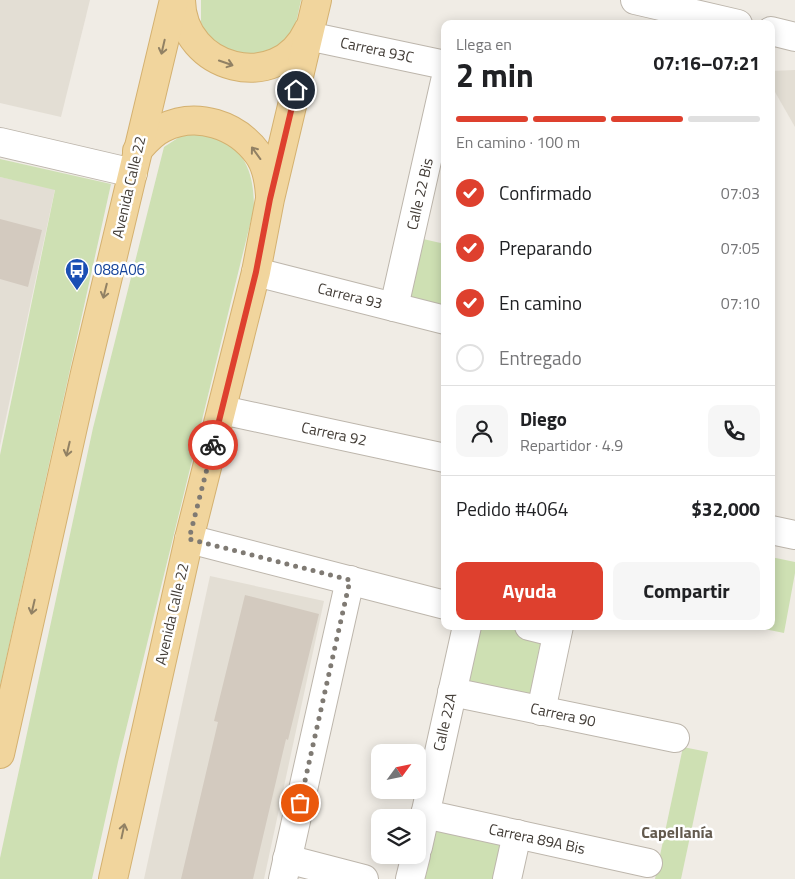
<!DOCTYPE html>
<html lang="es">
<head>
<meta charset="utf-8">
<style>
  :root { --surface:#fff; --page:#f6f6f6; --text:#202124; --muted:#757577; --line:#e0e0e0; --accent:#de402e }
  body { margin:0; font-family:"Titillium Web",sans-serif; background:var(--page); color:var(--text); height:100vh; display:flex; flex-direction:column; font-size:19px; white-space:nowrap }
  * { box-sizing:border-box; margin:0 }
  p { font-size:16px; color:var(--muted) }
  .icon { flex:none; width:28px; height:28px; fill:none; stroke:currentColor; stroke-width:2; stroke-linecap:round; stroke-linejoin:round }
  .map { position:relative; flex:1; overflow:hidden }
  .details { position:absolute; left:441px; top:20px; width:334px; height:610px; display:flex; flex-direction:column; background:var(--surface); border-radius:10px; box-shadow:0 2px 12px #0003 }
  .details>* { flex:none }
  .needle { width:32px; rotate:57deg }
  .tools { position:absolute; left:371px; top:744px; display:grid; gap:10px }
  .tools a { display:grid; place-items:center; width:55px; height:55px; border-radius:10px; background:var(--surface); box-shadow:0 2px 12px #0003; font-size:25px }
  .pin { position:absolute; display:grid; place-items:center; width:42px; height:42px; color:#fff; margin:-21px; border:2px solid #fff; border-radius:50%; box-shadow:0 1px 5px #0007 }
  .courier { position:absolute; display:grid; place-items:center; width:50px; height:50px; margin:-25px; border:4px solid #de402e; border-radius:50%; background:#fff; color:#222; box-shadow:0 1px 6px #0007 }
  .summary em { font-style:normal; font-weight:700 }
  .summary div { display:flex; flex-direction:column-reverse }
  .summary { display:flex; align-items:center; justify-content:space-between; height:85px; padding:0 15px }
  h1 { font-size:32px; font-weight:700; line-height:38px }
  .bar { display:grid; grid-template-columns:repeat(4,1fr); gap:8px 5px; align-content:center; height:60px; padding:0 15px }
  .bar i { height:6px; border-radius:4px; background:var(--line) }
  .bar .selected { background:var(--accent) }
  .bar p { grid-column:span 4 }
  .line { display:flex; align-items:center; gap:12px; padding:0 15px; border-top:1px solid var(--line) }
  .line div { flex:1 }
  .round { display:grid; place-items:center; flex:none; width:52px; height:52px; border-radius:10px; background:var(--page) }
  ol { padding:0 15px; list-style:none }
  li { display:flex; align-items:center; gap:15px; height:55px }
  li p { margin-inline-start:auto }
  li .icon { padding:5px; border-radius:50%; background:var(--accent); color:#fff; stroke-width:4 }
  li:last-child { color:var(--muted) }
  li i { width:28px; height:28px; border:2px solid var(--line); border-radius:50% }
  .button { display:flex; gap:10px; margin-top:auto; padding:10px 15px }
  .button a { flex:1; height:58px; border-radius:10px; background:var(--accent); color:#fff; font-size:20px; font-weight:700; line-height:58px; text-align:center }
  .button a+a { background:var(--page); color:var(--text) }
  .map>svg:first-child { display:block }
  .residential { fill:#e3ded4 }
  .green { fill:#cee0b3 }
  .building { fill:#d3cabf }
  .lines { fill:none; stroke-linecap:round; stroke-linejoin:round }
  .minor-casing { stroke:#bdb6ac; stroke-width:30 }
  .major-casing { stroke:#d4b170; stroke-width:30 }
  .minor { stroke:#fff; stroke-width:28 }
  .major { stroke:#f1d59d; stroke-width:28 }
  .oneway { stroke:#918164 }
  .done { stroke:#7f7a73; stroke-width:5; stroke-dasharray:0 9 }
  .route { stroke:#de402e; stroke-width:6 }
  .labels { text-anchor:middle; stroke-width:5; stroke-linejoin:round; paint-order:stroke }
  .street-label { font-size:15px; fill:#423c36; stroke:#fff }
  .transit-label { font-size:15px; fill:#164399; stroke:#fff; text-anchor:start }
  .neighbourhood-label { font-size:16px; font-weight:bold; fill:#635a4e; stroke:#fff }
</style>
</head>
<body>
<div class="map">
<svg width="795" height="879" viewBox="0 0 795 879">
  <rect width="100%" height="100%" fill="#f0ece5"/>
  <g class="residential">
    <polygon points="0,0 90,0 61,117 0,103"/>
    <polygon points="795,70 795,127 771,85 771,71"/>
    <polygon points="0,177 55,189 0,446"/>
    <polygon points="210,576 324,601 264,879 144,879"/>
  </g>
  <g class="green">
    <polygon points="201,0 301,0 296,23 284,45 261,61 211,45 201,22"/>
    <path d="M196,129C203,131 213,131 218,135C247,153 254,176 254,208L118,762L92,879H0V858L93,428L164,147L181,136Z"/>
    <polygon points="0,159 111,184 0,686 0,455 55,190 0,177"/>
    <polygon points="410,236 445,244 445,320 394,307"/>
    <polygon points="771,557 795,562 795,573 784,633 749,626 771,626"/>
    <polygon points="472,626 506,626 550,636 536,700 460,687"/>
    <polygon points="683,747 708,752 681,879 655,879"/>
    <polygon points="428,818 511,839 502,879 414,879"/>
  </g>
  <g class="building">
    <polygon points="0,219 42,230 28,287 0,279"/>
    <polygon points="245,595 319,614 288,740 286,739 253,879 181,879 218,722 214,721"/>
  </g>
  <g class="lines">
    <g class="minor-casing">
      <g id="minor">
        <polyline points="635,0 738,24"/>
        <polyline points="771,31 795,37"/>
        <polyline points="308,36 445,65"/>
        <polyline points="0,142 133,173"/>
        <polyline points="256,272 445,320"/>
        <polyline points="394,307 445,81"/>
        <polyline points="222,410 445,458"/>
        <polyline points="771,530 795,535"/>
        <polyline points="189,539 445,605"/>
        <polyline points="529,626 557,633"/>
        <polyline points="452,692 675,738"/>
        <polyline points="541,711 559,626"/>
        <polyline points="425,814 648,863"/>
        <polyline points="418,847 467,626"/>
        <polyline points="287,859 364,879"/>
        <polyline points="283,879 350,580"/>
        <polyline points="410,879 416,855"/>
        <polyline points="507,879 517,834"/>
      </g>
    </g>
    <g class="major-casing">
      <g id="major">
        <path d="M181,0C182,70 278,95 308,30"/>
        <path d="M137,151C145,142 152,133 163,128C197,111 237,125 258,154C267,166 269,181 270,195"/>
        <polyline points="0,754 85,373 174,0"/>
        <polyline points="113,879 189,539 256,272 270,199 317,0"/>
      </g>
    </g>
    <use href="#minor" class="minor"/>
    <use href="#major" class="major"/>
  </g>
  <defs><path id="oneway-shaft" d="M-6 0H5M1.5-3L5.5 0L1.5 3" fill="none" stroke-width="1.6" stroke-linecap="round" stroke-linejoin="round" transform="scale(1.25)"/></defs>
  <g class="oneway">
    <use href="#oneway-shaft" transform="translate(163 47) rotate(103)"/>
    <use href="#oneway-shaft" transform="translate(226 63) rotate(19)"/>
    <use href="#oneway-shaft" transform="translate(256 153) rotate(-126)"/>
    <use href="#oneway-shaft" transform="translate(105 291) rotate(104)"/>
    <use href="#oneway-shaft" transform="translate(68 449) rotate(103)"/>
    <use href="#oneway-shaft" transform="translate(33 607) rotate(103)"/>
    <use href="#oneway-shaft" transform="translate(123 831) rotate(-78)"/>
  </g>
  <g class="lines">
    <polyline class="done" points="213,445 189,539 350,580 300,803"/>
    <polyline class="route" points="213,445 256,272 270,199 296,90"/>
  </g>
  <defs>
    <g id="bus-pin" transform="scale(1.25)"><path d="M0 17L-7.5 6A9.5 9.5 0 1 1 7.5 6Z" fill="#1a4fb4" stroke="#fff"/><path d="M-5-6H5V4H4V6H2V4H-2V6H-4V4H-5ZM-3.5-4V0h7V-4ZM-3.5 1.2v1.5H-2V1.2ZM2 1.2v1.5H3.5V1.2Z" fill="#fff"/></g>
  </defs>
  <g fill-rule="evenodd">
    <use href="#bus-pin" x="77" y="270"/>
  </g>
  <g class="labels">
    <g class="street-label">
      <text transform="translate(377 50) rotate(12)" y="5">Carrera 93C</text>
      <text transform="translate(129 187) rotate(-77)" y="5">Avenida Calle 22</text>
      <text transform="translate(420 194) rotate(-77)" y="5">Calle 22 Bis</text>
      <text transform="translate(350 296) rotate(14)" y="5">Carrera 93</text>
      <text transform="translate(334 434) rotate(12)" y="5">Carrera 92</text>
      <text transform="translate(172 614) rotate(-77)" y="5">Avenida Calle 22</text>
      <text transform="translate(563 715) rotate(12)" y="5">Carrera 90</text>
      <text transform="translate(445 722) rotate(-77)" y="5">Calle 22A</text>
      <text transform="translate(537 839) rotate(12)" y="5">Carrera 89A Bis</text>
    </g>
    <g class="transit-label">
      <text x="94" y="275">088A06</text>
    </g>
    <g class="neighbourhood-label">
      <text x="677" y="838">Capellanía</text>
    </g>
  </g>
</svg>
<div class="tools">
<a><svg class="needle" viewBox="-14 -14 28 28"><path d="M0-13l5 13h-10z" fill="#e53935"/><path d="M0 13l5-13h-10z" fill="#757577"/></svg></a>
<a><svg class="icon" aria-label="layers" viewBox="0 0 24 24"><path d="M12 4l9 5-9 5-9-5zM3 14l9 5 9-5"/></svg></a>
</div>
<div class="pin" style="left:300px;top:803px;background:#ea580c"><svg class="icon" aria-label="bag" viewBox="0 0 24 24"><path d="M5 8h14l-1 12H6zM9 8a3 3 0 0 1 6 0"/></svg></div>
<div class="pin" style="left:296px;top:90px;background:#1f2937"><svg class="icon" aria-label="home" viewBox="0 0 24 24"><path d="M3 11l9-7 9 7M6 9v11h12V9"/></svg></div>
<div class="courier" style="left:213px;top:445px"><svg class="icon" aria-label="bike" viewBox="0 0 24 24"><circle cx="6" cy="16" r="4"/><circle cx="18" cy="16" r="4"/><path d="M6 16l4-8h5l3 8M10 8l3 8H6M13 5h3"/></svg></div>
<section class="details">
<div class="summary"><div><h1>2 min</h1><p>Llega en</p></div><em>07:16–07:21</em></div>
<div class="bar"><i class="selected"></i><i class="selected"></i><i class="selected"></i><i></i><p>En camino · 100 m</p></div>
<ol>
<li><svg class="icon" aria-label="check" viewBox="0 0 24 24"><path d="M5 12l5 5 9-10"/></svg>Confirmado<p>07:03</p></li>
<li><svg class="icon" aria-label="check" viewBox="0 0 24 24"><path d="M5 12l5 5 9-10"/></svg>Preparando<p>07:05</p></li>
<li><svg class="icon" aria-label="check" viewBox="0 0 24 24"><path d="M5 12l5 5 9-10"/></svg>En camino<p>07:10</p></li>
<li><i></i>Entregado</li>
</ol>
<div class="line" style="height:90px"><a class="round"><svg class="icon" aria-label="person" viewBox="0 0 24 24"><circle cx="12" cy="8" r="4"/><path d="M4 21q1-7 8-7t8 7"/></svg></a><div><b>Diego</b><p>Repartidor · 4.9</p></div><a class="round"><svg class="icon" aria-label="phone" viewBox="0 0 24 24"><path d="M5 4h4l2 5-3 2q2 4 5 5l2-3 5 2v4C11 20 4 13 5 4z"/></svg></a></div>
<div class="line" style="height:65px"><div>Pedido #4064</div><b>$32,000</b></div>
<div class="button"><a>Ayuda</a><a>Compartir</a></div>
</section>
</div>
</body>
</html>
